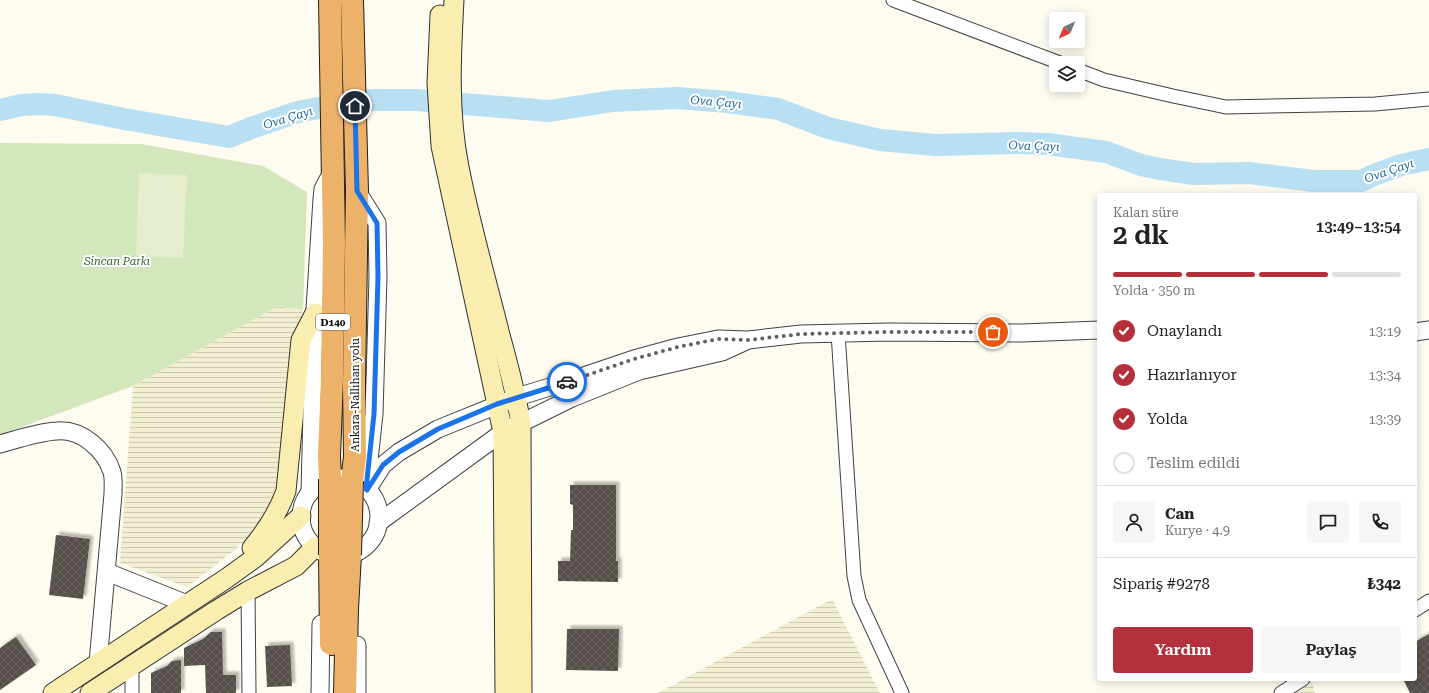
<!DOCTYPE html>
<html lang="tr">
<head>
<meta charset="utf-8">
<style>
  :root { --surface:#fff; --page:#f6f6f6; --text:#222; --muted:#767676; --line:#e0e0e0; --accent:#b4303d }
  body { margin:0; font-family:"Roboto Serif",serif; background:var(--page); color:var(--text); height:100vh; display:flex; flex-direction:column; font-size:15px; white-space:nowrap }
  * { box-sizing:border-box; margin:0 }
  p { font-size:13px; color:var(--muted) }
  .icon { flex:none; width:22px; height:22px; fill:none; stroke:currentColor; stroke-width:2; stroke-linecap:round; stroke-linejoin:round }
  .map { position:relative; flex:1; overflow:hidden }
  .details { position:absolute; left:1097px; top:193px; width:320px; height:488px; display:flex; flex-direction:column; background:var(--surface); border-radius:4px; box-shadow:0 2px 10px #0003 }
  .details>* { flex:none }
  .needle { width:26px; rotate:224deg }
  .buttons { position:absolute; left:1049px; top:12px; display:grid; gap:8px }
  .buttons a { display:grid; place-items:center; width:36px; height:36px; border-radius:4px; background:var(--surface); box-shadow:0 2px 10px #0003; font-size:20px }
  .pin { position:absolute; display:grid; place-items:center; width:34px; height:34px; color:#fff; margin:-17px; border:2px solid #fff; border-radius:50%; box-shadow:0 1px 4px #0007 }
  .courier { position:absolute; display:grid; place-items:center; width:40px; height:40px; margin:-20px; border:3px solid #1a73e8; border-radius:50%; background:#fff; color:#222; box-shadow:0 1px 5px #0007 }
  .head em { font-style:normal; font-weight:600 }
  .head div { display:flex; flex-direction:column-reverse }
  .head { display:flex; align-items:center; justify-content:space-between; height:68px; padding:0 16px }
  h1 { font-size:26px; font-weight:600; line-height:30px }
  .bar { display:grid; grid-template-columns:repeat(4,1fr); gap:6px 4px; align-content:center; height:48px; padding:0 16px }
  .bar i { height:5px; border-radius:3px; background:var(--line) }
  .bar .on { background:var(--accent) }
  .bar p { grid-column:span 4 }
  .line { display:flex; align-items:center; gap:10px; padding:0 16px; border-top:1px solid var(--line) }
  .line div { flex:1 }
  .round { display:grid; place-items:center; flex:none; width:42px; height:42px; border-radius:4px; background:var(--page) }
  ol { padding:0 16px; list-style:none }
  li { display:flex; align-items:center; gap:12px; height:44px }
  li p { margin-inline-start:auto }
  li .icon { padding:4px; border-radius:50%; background:var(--accent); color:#fff; stroke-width:4 }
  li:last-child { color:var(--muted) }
  li i { width:22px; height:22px; border:2px solid var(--line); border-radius:50% }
  .primary-button { display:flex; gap:8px; margin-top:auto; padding:8px 16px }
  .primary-button a { flex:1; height:46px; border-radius:4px; background:var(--accent); color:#fff; font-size:16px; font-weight:600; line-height:46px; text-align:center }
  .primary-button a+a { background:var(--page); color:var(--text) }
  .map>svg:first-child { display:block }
  .farmland { fill:url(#farmland-rules) }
  .grass { fill:#d4e6bc }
  .pitch { fill:#e4eecd }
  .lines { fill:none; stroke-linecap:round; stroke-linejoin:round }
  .river { stroke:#b9dff2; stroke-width:22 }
  .building { fill:url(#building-cross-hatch); filter:url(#shadow) }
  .minor-casing { stroke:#414141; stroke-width:15 }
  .tertiary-casing { stroke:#414141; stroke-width:19 }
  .secondary-casing { stroke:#303030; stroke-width:21 }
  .trunk-casing { stroke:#1f1f1f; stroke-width:24 }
  .minor { stroke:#fff; stroke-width:13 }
  .tertiary { stroke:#fff; stroke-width:17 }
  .secondary { stroke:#f9edb0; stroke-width:19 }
  .trunk { stroke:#ecb26a; stroke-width:22 }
  .trunk-bridge-casing { stroke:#1f1f1f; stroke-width:24; stroke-linecap:butt }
  .trunk-bridge { stroke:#ecb26a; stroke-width:22 }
  .done { stroke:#62615d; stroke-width:4; stroke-dasharray:0 7.2 }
  .route { stroke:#1a73e8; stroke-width:5 }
  .labels { text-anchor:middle; stroke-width:4; stroke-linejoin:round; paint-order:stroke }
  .shield { fill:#fff; stroke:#565656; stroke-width:1 }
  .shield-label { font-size:10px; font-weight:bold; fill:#0e0e0e }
  .park-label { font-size:11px; font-style:italic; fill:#336123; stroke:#fff }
  .street-label { font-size:11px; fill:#0e0e0e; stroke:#fff }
  .water-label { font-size:12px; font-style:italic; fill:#206997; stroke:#fff }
</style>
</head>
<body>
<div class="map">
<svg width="1429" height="693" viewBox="0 0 1429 693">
  <defs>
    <pattern id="farmland-rules" width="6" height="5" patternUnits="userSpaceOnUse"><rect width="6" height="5" fill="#f2eed2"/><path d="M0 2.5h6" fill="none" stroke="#cecbb3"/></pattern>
    <pattern id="building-cross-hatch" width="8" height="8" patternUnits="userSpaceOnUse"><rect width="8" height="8" fill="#564f4b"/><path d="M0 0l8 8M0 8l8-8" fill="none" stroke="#696461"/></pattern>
    <filter id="shadow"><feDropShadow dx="3.5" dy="-3.5" stdDeviation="1" flood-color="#0004"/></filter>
  </defs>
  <rect width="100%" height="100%" fill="#fefbf0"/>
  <g class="farmland">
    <polygon points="278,306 303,310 288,476 267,518 236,549 187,587 120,563 133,386"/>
    <polygon points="832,599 880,693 658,693"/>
    <polygon points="1312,682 1315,693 1296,693"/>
  </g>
  <polygon class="grass" points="0,143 141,144 263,166 307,192 303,310 278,306 133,386 0,435"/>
  <polygon class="pitch" points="139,173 187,175 183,258 136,256"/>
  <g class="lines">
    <polyline class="river" points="0,110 21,105 38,104 55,105 124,119 229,137 251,128 298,112 344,103 368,100 416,100 549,111 613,101 677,98 728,102 778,109 828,128 880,140 935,145 1019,143 1048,144 1106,152 1141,165 1160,169 1194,174 1249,173 1314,181 1361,181 1374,175 1401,165 1429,159"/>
  </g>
  <g class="building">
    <polygon points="570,485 616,485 616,561 618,561 618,582 558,581 558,561 570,561 571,530 573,530 573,505 570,504"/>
    <polygon points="56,535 90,539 83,599 49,595"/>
    <polygon points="567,629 619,629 618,671 566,670"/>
    <polygon points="211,632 222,632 223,675 236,675 236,693 206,693 205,665 184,666 184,648 203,639"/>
    <polygon points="1429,634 1429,693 1410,693 1403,679 1415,679 1415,642"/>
    <polygon points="16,637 36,665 0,690 0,648"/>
    <polygon points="290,645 292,686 267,687 265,646"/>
    <polygon points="181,660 181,693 151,693 151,673 167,666 172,661"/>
  </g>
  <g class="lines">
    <g class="minor-casing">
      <g id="minor">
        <polyline points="893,0 1060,63"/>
        <polyline points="1078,70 1104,80 1173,96 1226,107 1375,104 1429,99"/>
        <polyline points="838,333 854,576 859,600 902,693"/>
        <polyline points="248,591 249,693"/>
        <polyline points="1415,610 1429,601"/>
        <polyline points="132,665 132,693"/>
        <polyline points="1281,693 1303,679"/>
      </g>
    </g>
    <g class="tertiary-casing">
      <g id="tertiary">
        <polyline points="357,191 377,223 378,277 374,414 366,488"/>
        <polyline points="1415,332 1429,330"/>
        <path d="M0,444C18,439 38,432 57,431C82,429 105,450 112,472C114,479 113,487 113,494L98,663"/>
        <circle cx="340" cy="517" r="39"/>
        <polyline points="367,490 383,465 399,452 438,429 517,397 566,382 634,359 678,347 718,339 748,340 801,334 889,332 1022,333 1099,330"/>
        <polyline points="310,493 314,325 322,199 323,189 331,174"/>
        <polyline points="378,523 503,432 572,398 639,371 722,352 746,341"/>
        <polyline points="107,572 187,604"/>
        <polyline points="320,693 321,624"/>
        <polyline points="357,693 357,645"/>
      </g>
    </g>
    <g class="secondary-casing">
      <g id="secondary">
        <path d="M454,0C451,56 448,112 459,167C470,223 486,279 500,335C508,364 516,394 521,424L522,693"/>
        <polyline points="440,15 437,83 441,146 503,432 505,693"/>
        <path d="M252,548C267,530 278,513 286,491L301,340L315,313"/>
        <polyline points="53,693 227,578 256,557 301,516"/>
        <polyline points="90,693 217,610 248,591 296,566 315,547"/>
      </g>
    </g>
    <g class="trunk-casing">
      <g id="trunk">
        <polyline points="330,479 329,456 332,379 334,243 330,0"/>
        <polyline points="352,481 355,457 354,383 357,191 352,0"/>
        <polyline points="330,555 331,644"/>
        <polyline points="345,693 347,609 350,555"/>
      </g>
    </g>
    <use href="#minor" class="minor"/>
    <use href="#tertiary" class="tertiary"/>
    <use href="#secondary" class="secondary"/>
    <use href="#trunk" class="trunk"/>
    <g class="trunk-bridge-casing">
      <g id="trunk-bridge">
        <polyline points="330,479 330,555"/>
        <polyline points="350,555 352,481"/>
      </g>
    </g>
    <use href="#trunk-bridge" class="trunk-bridge"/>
  </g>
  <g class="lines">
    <polyline class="done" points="567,382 634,359 678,347 718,339 748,340 801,334 889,332 993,332"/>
    <polyline class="route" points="355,106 357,191 377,223 378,277 374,414 366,489 367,490 383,465 399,452 438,429 497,404 567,382"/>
  </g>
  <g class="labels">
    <rect class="shield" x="316" y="314" width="34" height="16" rx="3"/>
    <g class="shield-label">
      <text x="333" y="326">D140</text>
    </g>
    <g class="park-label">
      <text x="117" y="265">Sincan Parkı</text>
    </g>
    <g class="street-label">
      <text transform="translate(355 395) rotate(-90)" y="4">Ankara-Nallıhan yolu</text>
    </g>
    <g class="water-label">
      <text transform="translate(716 102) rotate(5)" y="4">Ova Çayı</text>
      <text transform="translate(288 118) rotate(-17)" y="4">Ova Çayı</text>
      <text transform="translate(1034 146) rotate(2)" y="4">Ova Çayı</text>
      <text transform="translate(1389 171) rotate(-19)" y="4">Ova Çayı</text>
    </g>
  </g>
</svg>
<div class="buttons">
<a><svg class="needle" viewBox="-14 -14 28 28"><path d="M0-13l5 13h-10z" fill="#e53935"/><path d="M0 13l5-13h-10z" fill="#767676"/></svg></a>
<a><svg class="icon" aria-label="layers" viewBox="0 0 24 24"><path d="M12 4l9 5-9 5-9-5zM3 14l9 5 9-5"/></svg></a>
</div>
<div class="pin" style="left:993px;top:332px;background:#ea580c"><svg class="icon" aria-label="bag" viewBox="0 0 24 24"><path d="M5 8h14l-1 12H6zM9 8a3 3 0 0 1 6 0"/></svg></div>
<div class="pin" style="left:355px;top:106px;background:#1f2937"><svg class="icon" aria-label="home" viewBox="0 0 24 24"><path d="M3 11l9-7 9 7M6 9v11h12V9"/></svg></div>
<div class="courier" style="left:567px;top:382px"><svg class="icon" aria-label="car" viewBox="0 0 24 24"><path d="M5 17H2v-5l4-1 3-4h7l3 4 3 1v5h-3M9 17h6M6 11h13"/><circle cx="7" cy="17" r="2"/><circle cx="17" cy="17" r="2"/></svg></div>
<section class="details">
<div class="head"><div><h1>2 dk</h1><p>Kalan süre</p></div><em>13:49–13:54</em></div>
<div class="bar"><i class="on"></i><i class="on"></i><i class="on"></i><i></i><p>Yolda · 350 m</p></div>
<ol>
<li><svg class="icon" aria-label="check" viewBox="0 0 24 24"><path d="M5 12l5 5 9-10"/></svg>Onaylandı<p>13:19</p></li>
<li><svg class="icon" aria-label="check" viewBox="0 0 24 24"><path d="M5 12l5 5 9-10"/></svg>Hazırlanıyor<p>13:34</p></li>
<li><svg class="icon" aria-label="check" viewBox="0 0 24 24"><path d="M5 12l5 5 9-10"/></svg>Yolda<p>13:39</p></li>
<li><i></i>Teslim edildi</li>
</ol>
<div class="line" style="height:72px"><a class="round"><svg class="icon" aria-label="person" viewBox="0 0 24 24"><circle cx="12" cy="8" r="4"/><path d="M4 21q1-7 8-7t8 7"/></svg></a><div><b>Can</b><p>Kurye · 4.9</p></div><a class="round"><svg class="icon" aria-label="chat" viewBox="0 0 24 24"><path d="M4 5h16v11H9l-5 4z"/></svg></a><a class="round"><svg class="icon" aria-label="phone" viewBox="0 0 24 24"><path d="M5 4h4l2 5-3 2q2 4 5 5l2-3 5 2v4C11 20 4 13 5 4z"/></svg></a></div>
<div class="line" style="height:52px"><div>Sipariş #9278</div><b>₺342</b></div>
<div class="primary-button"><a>Yardım</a><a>Paylaş</a></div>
</section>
</div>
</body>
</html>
